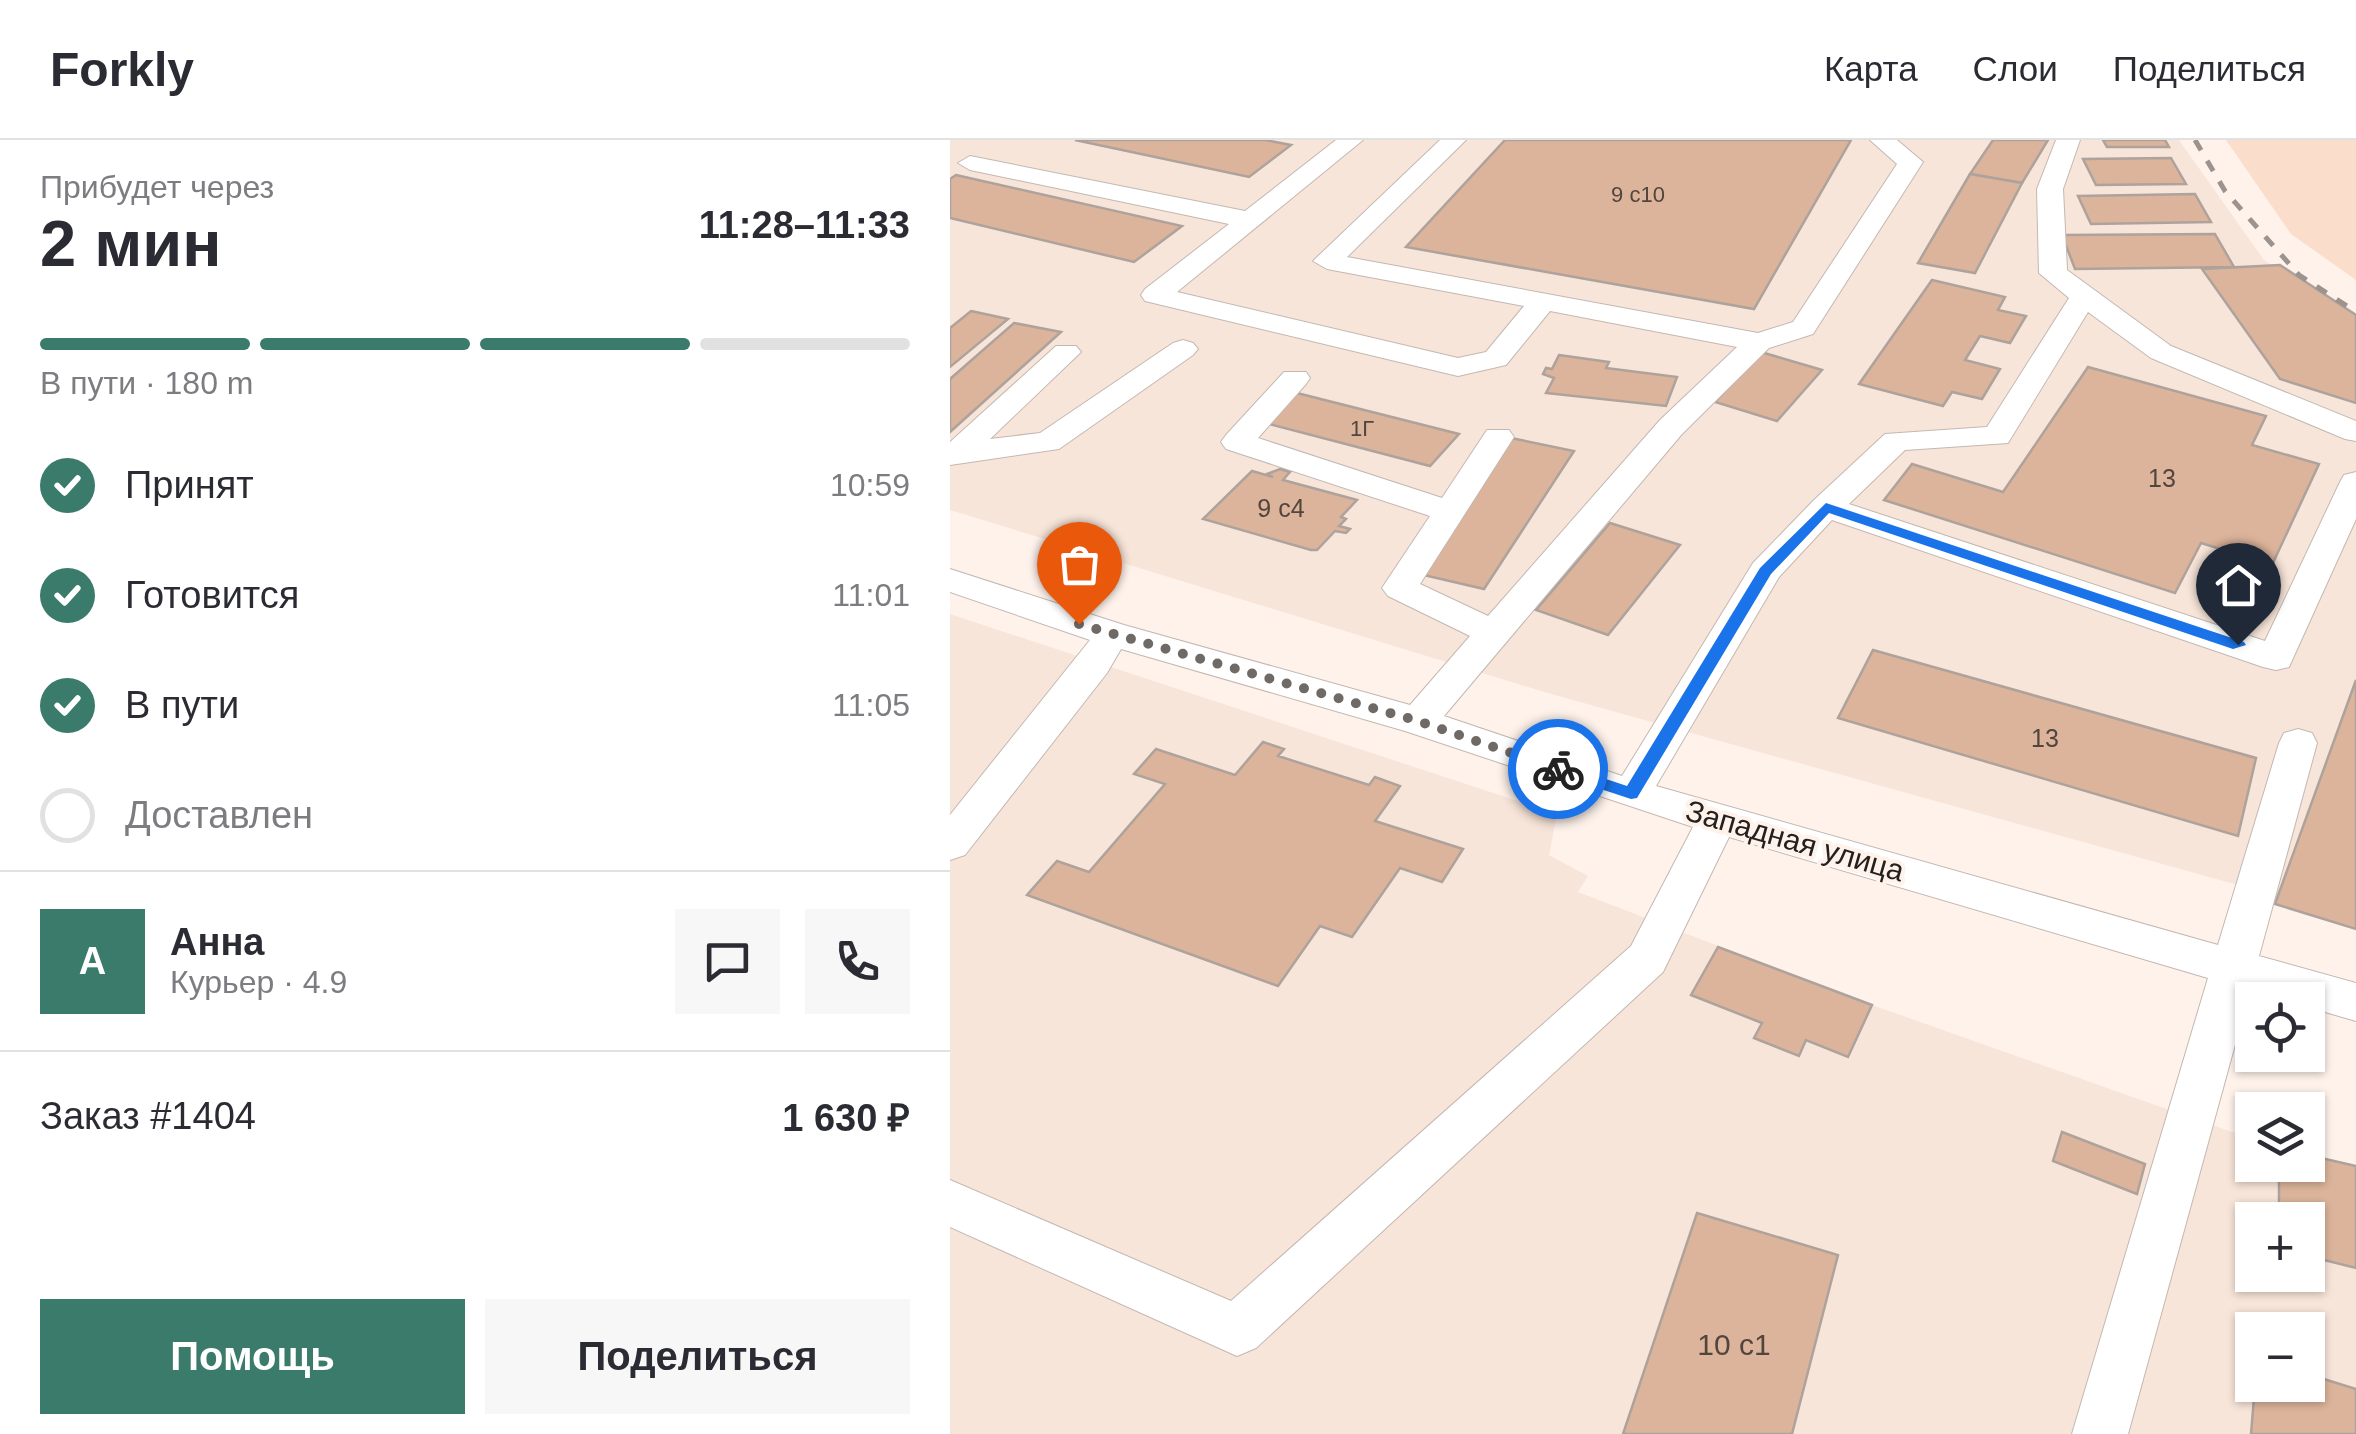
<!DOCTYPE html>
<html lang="ru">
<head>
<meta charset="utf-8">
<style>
  :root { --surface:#fff; --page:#f7f7f7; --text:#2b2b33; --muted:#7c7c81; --line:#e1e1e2; --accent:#3a7b6b }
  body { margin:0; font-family:Helvetica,sans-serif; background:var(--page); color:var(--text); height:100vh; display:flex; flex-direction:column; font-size:38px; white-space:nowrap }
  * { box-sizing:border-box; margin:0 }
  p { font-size:32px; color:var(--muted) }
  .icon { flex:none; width:55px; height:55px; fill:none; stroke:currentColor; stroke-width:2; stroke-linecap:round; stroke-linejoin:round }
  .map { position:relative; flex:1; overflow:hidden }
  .drawer { display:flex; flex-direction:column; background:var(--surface); width:950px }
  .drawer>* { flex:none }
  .controls { position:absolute; left:1285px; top:842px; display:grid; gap:20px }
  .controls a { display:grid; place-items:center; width:90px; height:90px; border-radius:0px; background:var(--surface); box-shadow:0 2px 8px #0004; font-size:50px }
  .pin { position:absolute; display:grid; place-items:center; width:85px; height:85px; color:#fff; margin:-102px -42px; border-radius:50% 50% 50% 0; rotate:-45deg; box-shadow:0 0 10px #0007 }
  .pin .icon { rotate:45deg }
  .courier { position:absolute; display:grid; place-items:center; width:100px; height:100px; margin:-50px; border:8px solid #1a73e8; border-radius:50%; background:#fff; color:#222; box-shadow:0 2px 12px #0007 }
  .head em { font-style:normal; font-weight:700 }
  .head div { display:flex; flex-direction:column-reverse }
  .head { display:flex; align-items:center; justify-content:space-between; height:170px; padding:0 40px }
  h1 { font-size:65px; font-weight:700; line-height:75px }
  .bar { display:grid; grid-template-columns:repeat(4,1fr); gap:15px 10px; align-content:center; height:120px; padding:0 40px }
  .bar i { height:12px; border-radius:8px; background:var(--line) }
  .bar .current { background:var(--accent) }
  .bar p { grid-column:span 4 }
  .line { display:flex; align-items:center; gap:25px; padding:0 40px; border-top:2px solid var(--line) }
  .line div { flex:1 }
  .round { display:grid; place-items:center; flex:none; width:105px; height:105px; border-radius:0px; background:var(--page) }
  ol { padding:0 40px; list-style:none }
  li { display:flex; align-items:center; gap:30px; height:110px }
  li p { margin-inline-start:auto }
  li .icon { padding:10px; border-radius:50%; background:var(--accent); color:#fff; stroke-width:4 }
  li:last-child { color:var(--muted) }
  li i { width:55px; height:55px; border:5px solid var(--line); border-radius:50% }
  .cta { display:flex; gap:20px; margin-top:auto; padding:20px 40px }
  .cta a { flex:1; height:115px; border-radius:0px; background:var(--accent); color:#fff; font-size:40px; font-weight:700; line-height:115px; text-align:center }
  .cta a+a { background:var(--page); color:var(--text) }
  header { display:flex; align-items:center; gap:60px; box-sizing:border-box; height:140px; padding:0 50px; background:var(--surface); border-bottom:2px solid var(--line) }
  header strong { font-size:48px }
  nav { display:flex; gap:55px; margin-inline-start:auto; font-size:35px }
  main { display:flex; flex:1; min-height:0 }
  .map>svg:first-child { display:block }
  .built { fill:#f8e5d9; fill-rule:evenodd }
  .green { fill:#fbddcb }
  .building { fill:#dcb49b; stroke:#ada29c; stroke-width:2.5 }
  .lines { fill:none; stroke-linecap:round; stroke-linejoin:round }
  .minor-casing { stroke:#c3b8b1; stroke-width:2 }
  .minor { fill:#fff; fill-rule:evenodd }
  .rail { stroke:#9c938f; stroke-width:5; stroke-dasharray:12 12; stroke-linecap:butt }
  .route { fill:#1a73e8 }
  .done { stroke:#706a66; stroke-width:10; stroke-dasharray:0 18 }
  .labels { text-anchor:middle; stroke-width:8; stroke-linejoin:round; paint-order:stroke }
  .far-number-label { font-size:22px; fill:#52453d }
  .number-label { font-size:25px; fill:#52453d }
  .street-label { font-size:30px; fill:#24201e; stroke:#fef2eb }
  .near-number-label { font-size:30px; fill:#52453d }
</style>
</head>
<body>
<header>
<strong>Forkly</strong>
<nav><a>Карта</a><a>Слои</a><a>Поделиться</a></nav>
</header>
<main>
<section class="drawer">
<div class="head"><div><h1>2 мин</h1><p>Прибудет через</p></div><em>11:28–11:33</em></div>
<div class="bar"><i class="current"></i><i class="current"></i><i class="current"></i><i></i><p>В пути · 180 m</p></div>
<ol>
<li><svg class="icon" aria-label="check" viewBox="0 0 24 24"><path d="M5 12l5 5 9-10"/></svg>Принят<p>10:59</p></li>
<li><svg class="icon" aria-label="check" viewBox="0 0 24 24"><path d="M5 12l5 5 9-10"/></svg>Готовится<p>11:01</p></li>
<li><svg class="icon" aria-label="check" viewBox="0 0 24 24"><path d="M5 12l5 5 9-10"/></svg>В пути<p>11:05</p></li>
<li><i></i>Доставлен</li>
</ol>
<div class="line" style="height:180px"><b class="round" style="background:var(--accent);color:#fff">А</b><div><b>Анна</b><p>Курьер · 4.9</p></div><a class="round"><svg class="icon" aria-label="chat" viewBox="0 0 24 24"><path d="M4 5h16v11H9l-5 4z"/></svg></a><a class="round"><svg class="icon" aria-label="phone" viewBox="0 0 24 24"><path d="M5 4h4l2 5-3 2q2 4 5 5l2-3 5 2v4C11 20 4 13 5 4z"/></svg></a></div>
<div class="line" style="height:130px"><div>Заказ #1404</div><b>1 630 ₽</b></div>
<div class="cta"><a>Помощь</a><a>Поделиться</a></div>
</section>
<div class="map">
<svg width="1406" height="1294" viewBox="0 0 1406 1294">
  <rect width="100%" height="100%" fill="#fef2eb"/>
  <g class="built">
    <polygon points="0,0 1229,0 1314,120 1406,182 1406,778 594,552 0,370"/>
    <path d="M0,474L607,674L599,715L638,736L628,752L922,865L1302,999V1025H1358V1015L1406,1026V1294H0ZM1302,1080H1358V1135H1302ZM1302,1190H1358V1245H1302Z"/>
  </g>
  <polygon class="green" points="1276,0 1406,0 1406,140 1341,94"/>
  <g class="building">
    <polygon points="125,0 315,0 341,5 299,37"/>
    <polygon points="555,0 901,0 804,169 456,107"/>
    <polygon points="1043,0 1098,0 1072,43 1020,34"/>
    <polygon points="1153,0 1215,0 1219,7 1157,7"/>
    <polygon points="1221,18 1236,44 1146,45 1133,19"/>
    <polygon points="1020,34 1072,43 1025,133 968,123"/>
    <polygon points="6,35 232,86 184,122 0,78 0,39"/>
    <polygon points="1245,54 1261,82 1141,84 1128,56"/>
    <polygon points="1265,94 1284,127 1125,129 1112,95"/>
    <polygon points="1330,125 1406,175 1406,263 1330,239 1252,129"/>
    <polygon points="982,140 1055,157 1048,170 1076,176 1060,203 1030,196 1015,220 1050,229 1032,259 1002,252 993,266 909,244"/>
    <polygon points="21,171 58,179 0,227 0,188"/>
    <polygon points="64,183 111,192 0,292 0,239"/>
    <polygon points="811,212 872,230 827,281 765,262"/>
    <polygon points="609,215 659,222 656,228 727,237 716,266 596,253 604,238 593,234 596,228 602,229"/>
    <polygon points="1138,227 1316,276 1302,305 1369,324 1322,425 1251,403 1225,453 934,360 962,324 1053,352"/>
    <polygon points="347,253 509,294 480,326 315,283"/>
    <polygon points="561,298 624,311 534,449 465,433"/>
    <polygon points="330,329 340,332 333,340 407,360 391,377 396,379 389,386 400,389 396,393 385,391 367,410 361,410 253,379 302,331 323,337 317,334"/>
    <polygon points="660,383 730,405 658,495 586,470"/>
    <polygon points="923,510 1306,618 1288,696 888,578"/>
    <polygon points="1406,540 1406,789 1325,764"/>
    <polygon points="313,602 334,609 328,616 419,645 425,637 450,646 425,681 513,709 492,742 450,728 402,797 370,786 328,846 77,755 107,721 139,732 215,644 184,634 206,609 285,635"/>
    <polygon points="768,807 922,865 898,917 856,900 849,916 804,898 812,883 741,855"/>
    <polygon points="1112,992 1195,1024 1187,1054 1103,1021"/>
    <polygon points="1358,1015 1406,1026 1406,1128 1358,1116 1358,1080 1329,1080 1329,1025 1358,1025"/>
    <polygon points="747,1073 888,1115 842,1294 673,1294"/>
    <polygon points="1358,1234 1406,1249 1406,1294 1301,1294 1305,1245 1358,1245"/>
  </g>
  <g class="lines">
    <g class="minor-casing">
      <g id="minor">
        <polygon points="386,0 413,0 227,152 508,218 536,212 574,166 377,129 363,121 490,0 516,0 397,117 808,193 843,182 947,24 920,0 947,0 973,22 863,194 819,208 732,294 494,576 672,636 803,423 864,360 935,294 1037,287 1119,158 1089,133 1087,49 1106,0 1130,0 1113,49 1117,130 1221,206 1406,281 1406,301 1395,299 1201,218 1138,172 1058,303 955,310 899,364 1315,501 1390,342 1394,335 1406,332 1406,379 1339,527 1326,530 1313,527 882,380 829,437 706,646 1268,805 1329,603 1334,593 1348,589 1362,593 1367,603 1309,816 1406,843 1406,881 1358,867 1358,860 1335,860 1300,850 1178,1294 1122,1294 1258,838 779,697 713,832 306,1208 287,1216 0,1087 0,1040 281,1161 681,806 743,687 455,591 171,509 157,533 15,715 0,720 0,675 140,500 0,452 0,429 174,485 460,565 520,496 438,456 432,448 480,376 276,309 271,302 276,295 334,232 356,232 360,238 356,244 308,298 492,358 537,290 559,290 564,297 470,444 538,476 710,280 787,207 600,171 556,225 508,236 195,161 191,155 195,149 279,84 20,30 8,23 20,16 295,71"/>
        <polygon points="233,200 243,203 248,209 243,215 109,309 0,325 0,302 106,206 126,206 131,212 40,299 90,293 223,203"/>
      </g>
    </g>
    <use href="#minor" class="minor"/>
    <polyline class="rail" points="1245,0 1275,51 1349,135 1406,172"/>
  </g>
  <polygon class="route" points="876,363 1294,502 1296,505 1283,509 879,373 821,434 687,658 681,659 602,633 602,625 608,623 677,646 810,428"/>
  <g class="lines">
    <polyline class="done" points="129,484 468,581 608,629"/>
  </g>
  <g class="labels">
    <g class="far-number-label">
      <text x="688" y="62">9 с10</text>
      <text x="412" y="296">1Г</text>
    </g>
    <g class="number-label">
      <text x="1212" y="347">13</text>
      <text x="331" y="377">9 с4</text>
      <text x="1095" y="607">13</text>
    </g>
    <g class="street-label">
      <text transform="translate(845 701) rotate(16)" y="10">Западная улица</text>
    </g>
    <g class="near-number-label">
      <text x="784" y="1215">10 с1</text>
    </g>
  </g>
</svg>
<div class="controls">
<a><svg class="icon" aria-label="locate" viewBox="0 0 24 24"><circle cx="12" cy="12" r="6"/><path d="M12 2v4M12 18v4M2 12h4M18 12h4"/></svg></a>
<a><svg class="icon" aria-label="layers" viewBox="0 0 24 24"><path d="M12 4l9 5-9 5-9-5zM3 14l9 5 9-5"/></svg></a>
<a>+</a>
<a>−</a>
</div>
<div class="pin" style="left:129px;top:484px;background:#ea580c"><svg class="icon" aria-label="bag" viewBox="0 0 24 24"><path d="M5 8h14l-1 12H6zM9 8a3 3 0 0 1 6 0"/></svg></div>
<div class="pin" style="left:1288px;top:505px;background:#1f2937"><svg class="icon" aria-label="home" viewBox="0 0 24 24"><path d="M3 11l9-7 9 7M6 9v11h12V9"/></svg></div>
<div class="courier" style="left:608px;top:629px"><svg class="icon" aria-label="bike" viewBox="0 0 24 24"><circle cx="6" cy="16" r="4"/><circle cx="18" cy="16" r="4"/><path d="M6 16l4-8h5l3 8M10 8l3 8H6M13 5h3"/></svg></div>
</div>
</main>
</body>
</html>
